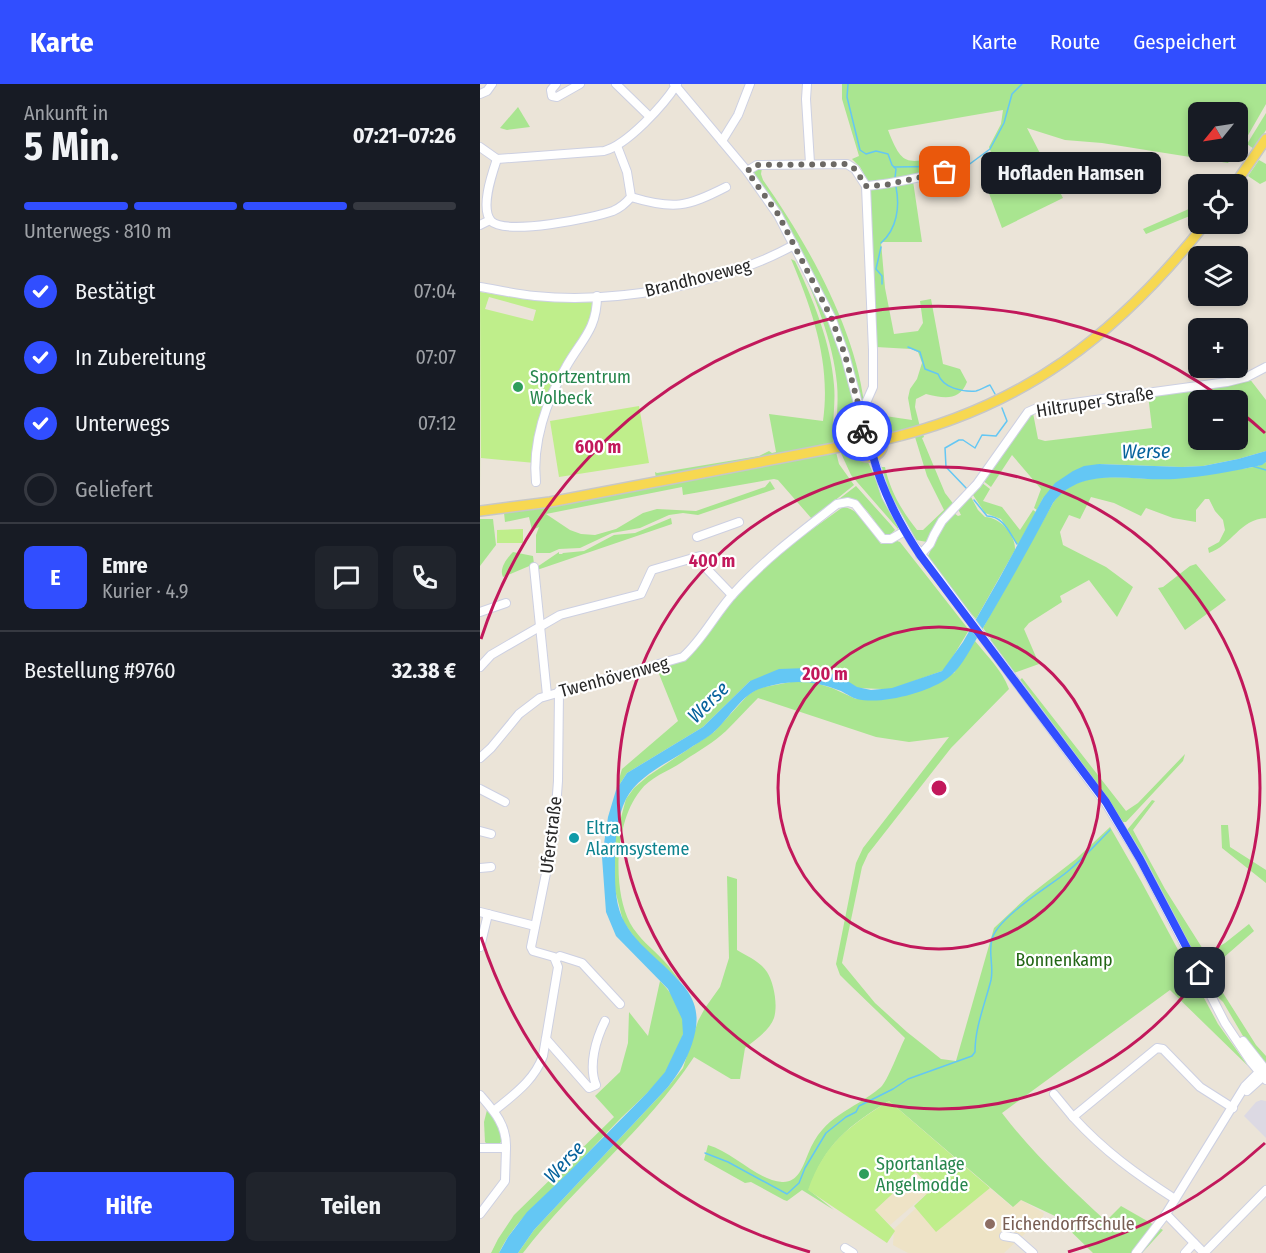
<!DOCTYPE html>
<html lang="de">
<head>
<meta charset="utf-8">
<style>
  :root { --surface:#171b24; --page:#20242c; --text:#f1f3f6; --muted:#9ea1a6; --line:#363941; --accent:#314eff }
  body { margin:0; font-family:"Fira Sans Condensed",sans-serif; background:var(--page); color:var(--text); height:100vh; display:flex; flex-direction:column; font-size:22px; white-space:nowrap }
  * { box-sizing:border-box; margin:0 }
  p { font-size:20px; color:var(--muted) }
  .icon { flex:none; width:33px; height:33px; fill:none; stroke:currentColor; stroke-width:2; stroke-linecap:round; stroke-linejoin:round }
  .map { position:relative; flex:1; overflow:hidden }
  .sheet { display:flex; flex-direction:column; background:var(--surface); width:480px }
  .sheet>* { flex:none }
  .needle { width:39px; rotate:240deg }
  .fabs { position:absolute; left:708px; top:18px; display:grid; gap:12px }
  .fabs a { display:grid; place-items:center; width:60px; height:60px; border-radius:9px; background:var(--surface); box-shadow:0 3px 9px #0003; font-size:30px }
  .pin { position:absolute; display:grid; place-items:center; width:51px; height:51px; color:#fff; margin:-26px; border-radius:12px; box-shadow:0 3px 9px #0006 }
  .courier { position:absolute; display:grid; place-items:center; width:60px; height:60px; margin:-30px; border:4px solid #314eff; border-radius:50%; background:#fff; color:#222; box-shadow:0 2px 8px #0007 }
  .bubble { position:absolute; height:42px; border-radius:9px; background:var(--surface); box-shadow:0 3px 9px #0003; font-size:20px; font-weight:700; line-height:42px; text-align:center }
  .overview em { font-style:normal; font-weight:700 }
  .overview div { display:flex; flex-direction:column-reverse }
  .overview { display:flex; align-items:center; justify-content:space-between; height:102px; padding:0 24px }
  h1 { font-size:39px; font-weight:700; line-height:45px }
  .bar { display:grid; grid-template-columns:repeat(4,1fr); gap:9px 6px; align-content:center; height:72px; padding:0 24px }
  .bar i { height:8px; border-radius:4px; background:var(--line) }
  .bar .active { background:var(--accent) }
  .bar p { grid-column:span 4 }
  .line { display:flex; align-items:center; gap:15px; padding:0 24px; border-top:2px solid var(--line) }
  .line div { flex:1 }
  .round { display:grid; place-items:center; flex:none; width:63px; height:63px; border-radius:9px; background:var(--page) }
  ol { padding:0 24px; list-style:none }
  li { display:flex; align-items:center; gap:18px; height:66px }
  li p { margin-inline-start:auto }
  li .icon { padding:6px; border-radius:50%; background:var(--accent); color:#fff; stroke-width:4 }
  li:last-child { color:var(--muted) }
  li i { width:33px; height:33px; border:3px solid var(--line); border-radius:50% }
  .primary-button { display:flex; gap:12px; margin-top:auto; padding:12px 24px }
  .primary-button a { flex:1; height:69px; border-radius:9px; background:var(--accent); color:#fff; font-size:24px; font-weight:700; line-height:69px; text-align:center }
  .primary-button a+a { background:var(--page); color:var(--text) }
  header { display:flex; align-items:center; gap:36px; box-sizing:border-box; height:84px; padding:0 30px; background:var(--accent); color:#fff }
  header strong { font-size:28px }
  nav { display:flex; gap:33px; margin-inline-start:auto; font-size:21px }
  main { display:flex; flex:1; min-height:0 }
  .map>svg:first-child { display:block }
  .industrial { fill:#dcd9e3 }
  .education { fill:#eee3c6 }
  .green { fill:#a9e590; fill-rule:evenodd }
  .pitch { fill:#bfee8b; fill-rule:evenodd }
  .water { fill:#64c7f4 }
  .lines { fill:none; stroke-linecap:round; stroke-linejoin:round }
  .stream { stroke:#64c7f4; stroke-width:1.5 }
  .minor-casing { stroke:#cdd0e2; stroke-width:10 }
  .major-casing { stroke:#c7c7c7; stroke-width:12 }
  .minor { stroke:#fff; stroke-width:8 }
  .major { stroke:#f7d851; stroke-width:9 }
  .done { stroke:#6c6965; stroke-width:6; stroke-dasharray:0 10.8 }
  .route { stroke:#314eff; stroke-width:8 }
  .ring { fill:none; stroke:#c2185b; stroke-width:3 }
  .leisure-dot { fill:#2e9e5b; stroke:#fff; stroke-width:2 }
  .culture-dot { fill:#0f9aa8; stroke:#fff; stroke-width:2 }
  .education-dot { fill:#8d6e63; stroke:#fff; stroke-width:2 }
  .labels { text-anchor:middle; stroke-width:4.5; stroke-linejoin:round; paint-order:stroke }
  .street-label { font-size:18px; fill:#272727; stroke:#fff }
  .leisure-label { font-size:18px; fill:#27864d; stroke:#fff; text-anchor:start }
  .culture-label { font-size:18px; fill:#0d838f; stroke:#fff; text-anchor:start }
  .park-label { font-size:18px; fill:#226615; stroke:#fff }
  .education-label { font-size:18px; fill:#785e54; stroke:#fff; text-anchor:start }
  .water-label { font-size:20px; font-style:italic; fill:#06629c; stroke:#fff }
  .centre { fill:#c2185b; stroke:#fff; stroke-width:3 }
  .ring-label { font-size:18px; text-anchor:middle; font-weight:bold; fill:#c2185b; stroke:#fff; stroke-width:4.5; stroke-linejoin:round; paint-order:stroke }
</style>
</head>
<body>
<header>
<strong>Karte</strong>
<nav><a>Karte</a><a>Route</a><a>Gespeichert</a></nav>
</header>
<main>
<section class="sheet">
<div class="overview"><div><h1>5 Min.</h1><p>Ankunft in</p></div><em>07:21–07:26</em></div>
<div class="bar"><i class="active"></i><i class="active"></i><i class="active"></i><i></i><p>Unterwegs · 810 m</p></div>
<ol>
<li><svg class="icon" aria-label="check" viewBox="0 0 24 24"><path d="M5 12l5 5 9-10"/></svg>Bestätigt<p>07:04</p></li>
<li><svg class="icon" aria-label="check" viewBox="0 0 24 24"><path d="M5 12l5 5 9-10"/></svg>In Zubereitung<p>07:07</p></li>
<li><svg class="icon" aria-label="check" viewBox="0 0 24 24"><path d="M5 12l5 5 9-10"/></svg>Unterwegs<p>07:12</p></li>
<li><i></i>Geliefert</li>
</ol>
<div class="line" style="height:108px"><b class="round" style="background:var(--accent);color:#fff">E</b><div><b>Emre</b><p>Kurier · 4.9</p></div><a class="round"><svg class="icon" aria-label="chat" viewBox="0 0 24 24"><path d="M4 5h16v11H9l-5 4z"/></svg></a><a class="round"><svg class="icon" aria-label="phone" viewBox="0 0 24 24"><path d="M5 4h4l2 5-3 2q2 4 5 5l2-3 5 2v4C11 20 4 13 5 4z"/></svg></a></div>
<div class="line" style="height:78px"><div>Bestellung #9760</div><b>32.38 €</b></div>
<div class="primary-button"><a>Hilfe</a><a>Teilen</a></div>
</section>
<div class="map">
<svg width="786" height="1169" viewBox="0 0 786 1169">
  <rect width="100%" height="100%" fill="#ebe4d8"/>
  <polygon class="industrial" points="781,1016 786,1017 786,1054 764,1032 776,1018"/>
  <g class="education">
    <polygon points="436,1088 452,1105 410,1141 395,1126"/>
    <polygon points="510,1104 532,1123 541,1116 564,1129 563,1133 524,1169 428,1169 413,1161 414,1145 436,1124 456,1147"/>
  </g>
  <g class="green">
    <path d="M362,0H786V20L763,60L758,57V28H718V68H756L748,79L622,59L585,56L547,44L583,114L522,144L507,104L522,97L509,63L521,40L523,26L408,46C423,85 427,78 465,73L467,86L433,97L442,158H401L405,204L414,250L438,247L443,239L440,217L451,215L463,280L480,285L487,298C479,318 463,314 446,310L436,315L435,323L440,343C409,351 404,355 384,329L362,253L274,92V87L278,82L282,84L281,90L283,96C328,160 379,250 385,329L432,336L428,314L430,305L437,295L442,279L438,268L431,265L396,263L389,99L380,83L372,75L379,72L362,15Z"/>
    <polygon points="38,23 50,43 27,46 20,44"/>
    <polygon points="786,29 786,46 774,65 767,60"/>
    <polygon points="779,76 786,80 786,97 780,100 768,92"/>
    <polygon points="718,121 717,129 666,150 663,145"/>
    <path d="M316,172L341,217L356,254L377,329V346L372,354L358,360C355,340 359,320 357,300C353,256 334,211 316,172Z"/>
    <path d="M311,175L315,177C333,215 351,259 354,301C356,321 351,342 354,361L176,395L175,388L177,389L279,372L289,367L292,369L296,368L289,330L343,337C351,279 333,228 311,175Z"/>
    <path d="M769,294L786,316V367L758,375L723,382L702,383L619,380L563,414L557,426L554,424L561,405L532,371L511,403L502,396L544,336L553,329L558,355L565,357L672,344L668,311ZM718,316H758V356H718Z"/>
    <circle cx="389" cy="359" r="10"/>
    <path d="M443,350L444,353L442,354L465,409L475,422L468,424L469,429L447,458L436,456C419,433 407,410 400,383H405C410,407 422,427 437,446H443L464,426L447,392L435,353Z"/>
    <polygon points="360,367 374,368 388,378 418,443 418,445 371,391"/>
    <polygon points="356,368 359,380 374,401 332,435 298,396 294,395 203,411 202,403 66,430 90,446 101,450 115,451 136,445 163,429 177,425 216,427 285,403 290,397 295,405 218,431 203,429 189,431 160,444 132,449 100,464 79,465 70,469 56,469 56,451 59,443 52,446 49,433 25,438 24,429"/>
    <path d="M786,378V434C760,435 752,461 729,469L728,464L739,458L745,446L743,436L735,427L729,415H725L716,426V438L693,434L666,424L661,432L634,419L611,413L600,435L589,431L580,448L583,461L626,483L653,503L637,533L609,496L580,512L582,518L549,539L544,545L559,580L534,589L509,558L511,555L503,544L573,419C599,384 638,395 676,395C703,395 728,390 754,386C765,384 776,384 786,378Z"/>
    <polygon points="501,398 510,405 503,417 522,423 540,446 553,426 556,428 538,461 521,435 505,429 493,411"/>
    <path d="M376,402L411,441L415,446L410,451L406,452L403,450C392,434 382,412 359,415Z"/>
    <path d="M491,413L498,426L505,433C520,433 536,451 535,466L496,535L488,526L486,527L448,472L464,439L474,429L478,432L481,431L478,425Z"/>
    <path d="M363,423C381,425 391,447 401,460L417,457L420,458L489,546L466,584L462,587L412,605H402L377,604L358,591L270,597L223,643L147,689L136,706L142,685L198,637L177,585L204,576L215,566L254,514L295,472Z"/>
    <polygon points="191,434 192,440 57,486 57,483 79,468 79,470 82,470 83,469 104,467 134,451 155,449"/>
    <polygon points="0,435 13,435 16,461 0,482"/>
    <path d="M33,468L53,472L54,480L23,493C19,485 26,475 33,468Z"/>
    <polygon points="716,480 746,516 705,546 678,504 683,503 710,482"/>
    <path d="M495,557C507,572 522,586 529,605L471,664L388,770L382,783L362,879L395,919L427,948L461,975L476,977L514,844L547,813L596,775L630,743L661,797L738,940L768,982L690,906L522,1029C555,1072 587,1101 626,1137L641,1122L683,1146L662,1169H613L575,1132L541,1116L533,1123L409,1017C369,1041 344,1061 329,1106L354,1126L322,1106L307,1117L304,1116L271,1098L265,1099L224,1076L228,1061C253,1068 277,1096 302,1098C318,1099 323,1082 328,1070C344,1030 371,1028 401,1003C407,998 420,964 425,954L368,899L360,891L356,880L376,779L383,764L469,653L429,658L396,653L278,614C267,625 257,636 246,647C234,658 219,667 205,676C190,687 171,692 160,707C135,738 132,804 150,839C159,855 172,864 184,877C190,883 195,891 201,898L160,861L152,850L143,837L135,806V756L146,715L154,704L168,692L234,648L268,611L279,604L316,597L332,598L352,604L376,615L474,589Z"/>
    <polygon points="542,594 646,727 658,719 705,670 703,677 646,738 643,738 541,599 540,596"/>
    <polygon points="672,716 675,717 653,746 685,805 726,870 745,859 769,840 774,847 742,875 731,890 776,961 786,972 786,984 773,969 743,918 737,912 647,746"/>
    <polygon points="741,741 748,741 750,763 786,786 786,799 742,764"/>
    <path d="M247,792L257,795V866C267,872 281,878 287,888C294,899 298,921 294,934C290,946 275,956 265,964L260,995H251L214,973C166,1046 96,1100 43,1169H38L54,1146L188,1003L203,984L218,937L225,924L240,903L249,874Z"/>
    <path d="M180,897C193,910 206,931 203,950C197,985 165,1011 141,1034C124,1051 108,1069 91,1087C65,1113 35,1135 19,1169H11L18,1155L34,1131L134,1033L115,1012L140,988L148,959L149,928L168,952Z"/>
    <polygon points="7,1026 17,1038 23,1056 20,1059 7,1060 5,1058 4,1038"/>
  </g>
  <g class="pitch">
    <path d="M0,208L59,217H112L114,219L110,241L73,309L55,379L1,374V404ZM9,213L56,226L53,237L5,225Z"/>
    <polygon points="159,322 169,379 79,393 70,337"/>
    <polygon points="43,445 43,459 17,459 17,446"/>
    <path d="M409,1017L510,1104L456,1148L434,1122L452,1105L436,1088L395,1126L415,1147L407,1159L328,1106C345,1059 368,1043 409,1017Z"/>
  </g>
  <path class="water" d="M786,367V378L782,381C754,387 724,393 695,395C653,398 602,380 573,419C550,463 525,507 500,549C490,565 481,586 465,596C445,609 401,621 377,615C372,614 367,610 361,607C333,596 311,595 282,604C262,610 250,633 236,646C229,653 221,657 213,662C192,677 159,690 146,715C137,733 135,757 135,777C135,797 134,820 145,839C154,855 167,866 181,879C209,905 225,921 212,960C206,977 199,989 188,1003L54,1146L38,1169H19L28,1153L47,1128L89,1088L167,1009L185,988L203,950L202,935L188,905L136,852L126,828L122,773L128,733L136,706L147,689L223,643L270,597L299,585L327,584L358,591L377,603L391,606L412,604L462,587L483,558L519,495L563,414L575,399L593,387L604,382L619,380L702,383L723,382L758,375Z"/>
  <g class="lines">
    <g class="stream">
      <polyline points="368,0 367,13 380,66 386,70 396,67 408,70 412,81 416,85 415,94"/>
      <polyline points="414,83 487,82 510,65 524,39 532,10 542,0"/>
      <path d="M401,159C417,145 420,123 416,103"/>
      <polyline points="401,163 396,185 402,192 402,200"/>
      <path d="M428,263L440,268L445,285L458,290C463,304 482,308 496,307C500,306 505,303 510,301L515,310"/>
      <polyline points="772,382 786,386"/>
      <polyline points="487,405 466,383 465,364 479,356 483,356 495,364 502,351 516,352 527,337 522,324"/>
      <path d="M494,416L507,432C523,432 529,448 537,460"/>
      <path d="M225,1069L248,1078L307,1110L319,1099L325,1084L346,1049L366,1033L376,1028L379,1022L413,1005L428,995L492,972L495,968C495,943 505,920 511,896C514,882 508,869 512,855C518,833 570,802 587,788C603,775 616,760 630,746"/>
    </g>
    <g class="minor-casing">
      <g id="minor">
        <polyline points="76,0 71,6 72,12 77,13 100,0"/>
        <polyline points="136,0 169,32"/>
        <polyline points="194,0 267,87 298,131 351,233 365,271 385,345"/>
        <polyline points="327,0 326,15 330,79"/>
        <polyline points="0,10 7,7 12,0"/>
        <polyline points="242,57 258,31 270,0"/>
        <path d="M0,63L17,75L124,67C147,61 184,21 197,0"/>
        <path d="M17,75C12,90 0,124 11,137C26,152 113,134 133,127C140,124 146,119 151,113L147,88L137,62"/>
        <polyline points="267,87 277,81 367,80 375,85 386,102"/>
        <path d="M151,113C194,126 207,123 246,103"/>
        <polyline points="0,141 10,136"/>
        <path d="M0,203C18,206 36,210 55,212C138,220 241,201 314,161"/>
        <path d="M385,321L393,303V266L386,102C419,100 450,89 482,86"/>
        <polyline points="393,372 406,412 432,458 625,718 660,775 745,939 771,978 786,996"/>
        <path d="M56,398C52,359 66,317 86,283C101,256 117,246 117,212"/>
        <polyline points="217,453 259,438"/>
        <polyline points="440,471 450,460 454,451 462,437 497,400 548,328 557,324 747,298 767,293 786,283"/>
        <polyline points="54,483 67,611"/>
        <polyline points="0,528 26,519"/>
        <polyline points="0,583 11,571 80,531 161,510 172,486 220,472 227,485 252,511"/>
        <path d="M0,674L11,664L39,630L60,614L203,573C224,554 236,528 255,508C286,474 321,448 357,420L368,418L375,420L403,455H411L425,447"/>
        <polyline points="0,705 25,718"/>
        <polyline points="0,747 11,750"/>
        <polyline points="0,784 11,783"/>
        <polyline points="0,828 55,842"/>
        <polyline points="0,863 8,830"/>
        <polyline points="76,875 80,872 102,879 140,920"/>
        <path d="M66,955L109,1004L116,1001C108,982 116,955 125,937"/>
        <polyline points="763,957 785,985"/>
        <polyline points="767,1007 786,990"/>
        <polyline points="574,1010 593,1033"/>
        <path d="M0,1011C14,1027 27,1041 26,1064H0"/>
        <path d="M14,1027C33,1011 54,997 63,972L78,883L74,873L53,867L51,863L74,750L78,697L79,607"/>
        <path d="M695,1115C656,1090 624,1067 593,1033L677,964L683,965L720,1003L753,1024"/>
        <polyline points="0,1130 25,1097 26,1064"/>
        <polyline points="686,1130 724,1169"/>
        <polyline points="524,1152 536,1154 553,1169"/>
        <polyline points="365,1164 373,1169"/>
        <polyline points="656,1169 686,1130 765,1002 783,984"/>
        <polyline points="705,1169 714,1159"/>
        <polyline points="724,1169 786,1106"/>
      </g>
    </g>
    <g class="major-casing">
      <g id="major">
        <polyline points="755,100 786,55"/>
        <circle cx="389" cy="359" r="14"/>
        <path d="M403,356C543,324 637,251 725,140"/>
        <polyline points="0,427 70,418 375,360"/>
      </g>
    </g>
    <use href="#minor" class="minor"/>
    <use href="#major" class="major"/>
  </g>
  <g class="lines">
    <polyline class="done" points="382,347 385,345 365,271 351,233 298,130 267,87 277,81 367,80 375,85 386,102 405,101 465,88"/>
    <path class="route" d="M382,347L376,355L377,365L383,371L393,372C403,409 419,439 440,471L626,718L660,775L720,889"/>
  </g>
  <g class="ring">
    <circle cx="459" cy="704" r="161"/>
    <circle cx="459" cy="704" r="321"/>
    <path d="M785 1059A482 482 0 0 1 588 1168M330 1168A482 482 0 0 1 1 853M1 555A482 482 0 0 1 742 314M759 327A482 482 0 0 1 785 349"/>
  </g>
  <g class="leisure-dot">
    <circle cx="38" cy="303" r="6"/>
    <circle cx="384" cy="1090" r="6"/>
  </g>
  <circle class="culture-dot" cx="94" cy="754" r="6"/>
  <circle class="education-dot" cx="510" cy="1140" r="6"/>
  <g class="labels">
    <g class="street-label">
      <text transform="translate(218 194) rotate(-14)" y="6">Brandhoveweg</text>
      <text transform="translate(615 318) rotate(-9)" y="6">Hiltruper Straße</text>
      <text transform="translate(134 593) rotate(-15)" y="6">Twenhövenweg</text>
      <text transform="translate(71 751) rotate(-83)" y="6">Uferstraße</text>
    </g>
    <g class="leisure-label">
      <text x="50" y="299">Sportzentrum<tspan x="50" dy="21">Wolbeck</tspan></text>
      <text x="396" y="1086">Sportanlage<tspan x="396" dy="21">Angelmodde</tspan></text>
    </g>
    <g class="culture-label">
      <text x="106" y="750">Eltra<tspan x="106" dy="21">Alarmsysteme</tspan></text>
    </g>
    <g class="park-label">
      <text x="584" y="882">Bonnenkamp</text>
    </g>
    <g class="education-label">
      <text x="522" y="1146">Eichendorffschule</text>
    </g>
    <g class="water-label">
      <text transform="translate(666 367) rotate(-1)" y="7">Werse</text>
      <text transform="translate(228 618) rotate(-45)" y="7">Werse</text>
      <text transform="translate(84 1078) rotate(-47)" y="7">Werse</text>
    </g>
  </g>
  <circle cx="459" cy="704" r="9" class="centre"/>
  <g class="ring-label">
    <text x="118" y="369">600 m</text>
    <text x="232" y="483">400 m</text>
    <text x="345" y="596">200 m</text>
  </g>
</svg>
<div class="fabs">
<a><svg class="needle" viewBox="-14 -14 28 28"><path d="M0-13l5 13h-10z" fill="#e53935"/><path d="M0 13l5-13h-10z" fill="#9ea1a6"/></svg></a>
<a><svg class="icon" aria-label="locate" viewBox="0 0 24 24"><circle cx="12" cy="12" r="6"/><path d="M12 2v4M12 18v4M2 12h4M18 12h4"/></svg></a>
<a><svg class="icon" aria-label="layers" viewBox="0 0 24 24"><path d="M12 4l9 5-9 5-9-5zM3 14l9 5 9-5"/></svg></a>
<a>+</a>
<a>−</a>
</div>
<div class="pin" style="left:465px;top:88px;background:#ea580c"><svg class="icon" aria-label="bag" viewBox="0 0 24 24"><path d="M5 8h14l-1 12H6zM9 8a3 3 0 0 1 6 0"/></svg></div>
<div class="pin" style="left:720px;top:889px;background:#1f2937"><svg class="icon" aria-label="home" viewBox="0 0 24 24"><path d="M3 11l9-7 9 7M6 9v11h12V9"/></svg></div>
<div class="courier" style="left:382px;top:347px"><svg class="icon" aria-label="bike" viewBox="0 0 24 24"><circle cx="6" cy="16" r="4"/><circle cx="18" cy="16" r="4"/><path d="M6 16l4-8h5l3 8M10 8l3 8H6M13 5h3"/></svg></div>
<div class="bubble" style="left:501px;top:68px;width:180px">Hofladen Hamsen</div>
</div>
</main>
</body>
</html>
